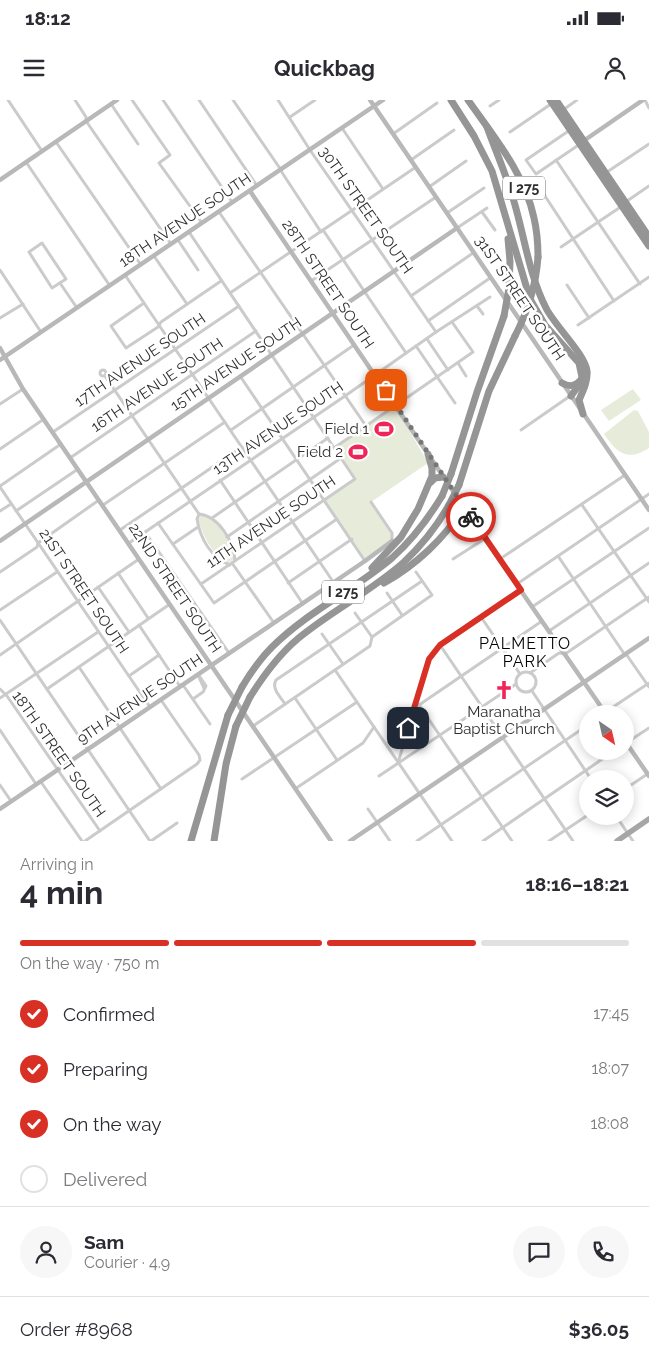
<!DOCTYPE html>
<html lang="en">
<head>
<meta charset="utf-8">
<style>
  :root { --surface:#fff; --page:#f7f7f7; --text:#2b2b33; --muted:#7c7c81; --line:#e1e1e2; --accent:#d93025 }
  body { margin:0; font-family:Raleway,sans-serif; background:var(--page); color:var(--text); height:100vh; display:flex; flex-direction:column; font-size:19px; white-space:nowrap }
  * { box-sizing:border-box; margin:0 }
  p { font-size:16px; color:var(--muted) }
  .icon { flex:none; width:28px; height:28px; fill:none; stroke:currentColor; stroke-width:2; stroke-linecap:round; stroke-linejoin:round }
  .map { position:relative; height:741px; overflow:hidden }
  .sheet { display:flex; flex-direction:column; background:var(--surface); flex:1 }
  .sheet>* { flex:none }
  .needle { width:32px; rotate:146deg }
  .controls { position:absolute; left:579px; top:605px; display:grid; gap:10px }
  .controls a { display:grid; place-items:center; width:55px; height:55px; border-radius:50%; background:var(--surface); box-shadow:0 2px 12px #0003; font-size:25px }
  .pin { position:absolute; display:grid; place-items:center; width:42px; height:42px; color:#fff; margin:-21px; border-radius:10px; box-shadow:0 2px 8px #0006 }
  .courier { position:absolute; display:grid; place-items:center; width:50px; height:50px; margin:-25px; border:4px solid #d93025; border-radius:50%; background:#fff; color:#222; box-shadow:0 1px 6px #0007 }
  .summary em { font-style:normal; font-weight:700 }
  .summary div { display:flex; flex-direction:column-reverse }
  .summary { display:flex; align-items:center; justify-content:space-between; height:85px; padding:0 20px }
  h1 { font-size:32px; font-weight:700; line-height:38px }
  .bar { display:grid; grid-template-columns:repeat(4,1fr); gap:8px 5px; align-content:center; height:60px; padding:0 20px }
  .bar i { height:6px; border-radius:4px; background:var(--line) }
  .bar .on { background:var(--accent) }
  .bar p { grid-column:span 4 }
  .line { display:flex; align-items:center; gap:12px; padding:0 20px; border-top:1px solid var(--line) }
  .line div { flex:1 }
  .round { display:grid; place-items:center; flex:none; width:52px; height:52px; border-radius:26px; background:var(--page) }
  ol { padding:0 20px; list-style:none }
  li { display:flex; align-items:center; gap:15px; height:55px }
  li p { margin-inline-start:auto }
  li .icon { padding:5px; border-radius:50%; background:var(--accent); color:#fff; stroke-width:4 }
  li:last-child { color:var(--muted) }
  li i { width:28px; height:28px; border:2px solid var(--line); border-radius:50% }
  .status { display:flex; justify-content:space-between; align-items:center; height:35px; padding:0 25px; background:var(--surface); direction:ltr }
  .status svg { height:14px; fill:currentColor }
  header { display:flex; justify-content:space-between; align-items:center; height:65px; padding:0 20px; background:var(--surface); font-size:22px; font-weight:700 }
  .map>svg:first-child { display:block }
  .green { fill:#e7ecda }
  .lines { fill:none; stroke-linecap:round; stroke-linejoin:round }
  .street { stroke:#cbcbcb; stroke-width:3 }
  .secondary { stroke:#b8b8b8; stroke-width:4.5 }
  .primary { stroke:#a6a6a6; stroke-width:5.5 }
  .highway { stroke:#959595; stroke-width:7 }
  .highway-bridge { stroke:#959595; stroke-width:7 }
  .done { stroke:#777; stroke-width:5; stroke-dasharray:0 9 }
  .route { stroke:#d93025; stroke-width:6 }
  .labels { text-anchor:middle; stroke-width:5; stroke-linejoin:round; paint-order:stroke }
  .shield { fill:#fff; stroke:#6d6d6d; stroke-width:1 }
  .shield-label { font-size:14px; font-weight:bold; fill:#2e2e2e }
  .street-label { font-size:15px; fill:#2e2e2e; stroke:#fff }
  .poi-label { font-size:15px; fill:#2e2e2e; stroke:#fff; text-anchor:end }
  .neighbourhood-label { font-size:16px; letter-spacing:1px; fill:#000; stroke:#fff }
</style>
</head>
<body>
<div class="status"><b>18:12</b><svg viewBox="0 0 49 12"><path d="M0 12V9h3v3zM5 12V6h3v6zM10 12V3h3v9zM15 12V0h3v12zM26 1h20v11H26zM47 4h2v5h-2z"/></svg></div>
<header><svg class="icon" aria-label="menu" viewBox="0 0 24 24"><path d="M4 6h16M4 12h16M4 18h16"/></svg>Quickbag<svg class="icon" aria-label="person" viewBox="0 0 24 24"><circle cx="12" cy="8" r="4"/><path d="M4 21q1-7 8-7t8 7"/></svg></header>
<div class="map">
<svg width="649" height="741" viewBox="0 0 649 741">
  <rect width="100%" height="100%" fill="#fff"/>
  <g class="green">
    <polygon points="633,289 641,300 609,321 601,310"/>
    <polygon points="395,306 428,363 371,402 392,433 392,438 365,461 324,400 355,379 334,348"/>
    <path d="M634,310L638,311L649,332V348C627,362 617,353 604,334Z"/>
    <path d="M199,415C217,416 232,443 234,459L228,463C211,454 203,435 197,417Z"/>
  </g>
  <g class="lines">
    <g class="street">
      <polyline points="8,0 42,51"/>
      <polyline points="75,0 86,17 86,21 171,144"/>
      <polyline points="132,0 170,55 159,63 202,123"/>
      <polyline points="163,0 232,102"/>
      <polyline points="199,0 257,86"/>
      <polyline points="233,0 279,67 283,74 321,132"/>
      <polyline points="278,0 310,50 436,232"/>
      <polyline points="645,0 649,8"/>
      <polyline points="112,3 111,4 138,44"/>
      <polyline points="490,6 499,0"/>
      <polyline points="563,10 577,0"/>
      <polyline points="290,17 315,0"/>
      <polyline points="342,28 383,89"/>
      <polyline points="570,30 526,60 536,74 580,44"/>
      <polyline points="510,32 551,4"/>
      <polyline points="393,34 437,3"/>
      <polyline points="56,42 141,165"/>
      <polyline points="411,60 454,30"/>
      <polyline points="556,60 640,184"/>
      <polyline points="26,62 110,186"/>
      <polyline points="607,72 649,44"/>
      <polyline points="429,87 466,61"/>
      <polyline points="543,93 614,201"/>
      <polyline points="627,101 649,86"/>
      <polyline points="219,112 366,326"/>
      <polyline points="482,112 495,130"/>
      <polyline points="447,113 484,88"/>
      <polyline points="457,128 487,108"/>
      <polyline points="323,130 406,253"/>
      <polyline points="189,132 355,379 201,484"/>
      <polyline points="178,140 198,170"/>
      <polygon points="42,143 66,179 52,188 29,152"/>
      <polyline points="561,147 622,106"/>
      <polyline points="154,156 187,204"/>
      <polyline points="0,170 41,232"/>
      <polyline points="125,175 334,483"/>
      <polyline points="311,181 436,97"/>
      <polyline points="60,183 77,208"/>
      <polyline points="567,185 589,218"/>
      <polyline points="230,193 416,67"/>
      <polyline points="411,196 473,153"/>
      <polyline points="144,203 111,226 126,248 158,227 161,222 221,181"/>
      <polyline points="477,206 483,214"/>
      <polyline points="0,218 23,204"/>
      <polyline points="428,221 490,178"/>
      <polyline points="578,225 649,177"/>
      <polyline points="427,239 448,270"/>
      <polyline points="416,246 455,303"/>
      <polyline points="458,263 466,276"/>
      <circle cx="103" cy="273" r="3"/>
      <path d="M105,276L199,414C219,416 234,442 235,461"/>
      <polyline points="240,276 365,461"/>
      <polyline points="0,304 23,289"/>
      <polyline points="231,330 354,245"/>
      <polyline points="521,330 570,296"/>
      <polyline points="53,332 239,206"/>
      <polyline points="334,348 473,252 452,222"/>
      <polyline points="0,349 44,319"/>
      <polyline points="70,358 256,231"/>
      <polyline points="220,380 303,504"/>
      <polyline points="0,386 61,344"/>
      <polyline points="0,387 150,607"/>
      <polyline points="371,402 392,433 392,441"/>
      <polyline points="103,405 225,322"/>
      <polyline points="582,405 649,502"/>
      <polyline points="0,411 11,404"/>
      <polyline points="16,411 78,369"/>
      <path d="M199,414L197,419C200,438 211,458 230,465"/>
      <polyline points="212,418 328,338"/>
      <polyline points="158,423 214,503 337,419"/>
      <polyline points="120,430 242,347"/>
      <polyline points="145,432 229,553"/>
      <polyline points="227,437 341,358"/>
      <polyline points="129,443 345,296 436,232 490,197"/>
      <polyline points="173,444 198,427"/>
      <polyline points="558,456 625,555"/>
      <polyline points="453,459 486,438"/>
      <polyline points="500,459 625,375"/>
      <polyline points="232,463 274,523"/>
      <polyline points="0,472 37,447 38,443 99,400"/>
      <polyline points="118,473 148,518"/>
      <polyline points="288,483 352,439"/>
      <polyline points="517,484 649,394"/>
      <polyline points="98,487 129,532"/>
      <polyline points="387,493 402,515"/>
      <polyline points="532,507 649,428"/>
      <polyline points="0,510 57,472"/>
      <polyline points="355,513 372,537"/>
      <polyline points="481,517 520,574"/>
      <polyline points="0,520 150,741"/>
      <polyline points="139,525 179,585 183,585 210,624"/>
      <polyline points="549,531 649,463"/>
      <polyline points="322,534 343,564"/>
      <polyline points="440,545 573,741"/>
      <polyline points="626,554 649,587"/>
      <polyline points="0,555 139,459"/>
      <polyline points="79,567 161,689"/>
      <polyline points="335,570 452,741"/>
      <circle cx="526" cy="582" r="10"/>
      <polyline points="530,573 559,553 565,554 649,497"/>
      <polyline points="198,575 204,588"/>
      <polyline points="129,576 159,555"/>
      <polyline points="0,589 7,596 100,731"/>
      <polyline points="47,589 170,504"/>
      <polyline points="532,591 591,679"/>
      <polyline points="0,598 98,532"/>
      <polyline points="295,598 337,660"/>
      <polyline points="193,599 203,592 206,586 198,574"/>
      <path d="M285,604C281,597 271,589 276,580L422,481"/>
      <polyline points="415,604 419,605 512,741"/>
      <polyline points="419,605 542,521"/>
      <polyline points="604,613 649,583"/>
      <polyline points="253,626 370,546 372,537 432,495 416,472"/>
      <polyline points="0,630 36,684"/>
      <polyline points="626,643 649,628"/>
      <polyline points="398,663 429,559 440,545 521,490"/>
      <polyline points="379,676 516,584"/>
      <polyline points="242,679 357,602"/>
      <polyline points="41,682 82,741"/>
      <polyline points="0,685 11,701"/>
      <polyline points="295,689 363,643 374,627"/>
      <polyline points="625,689 649,673"/>
      <polyline points="368,709 390,741"/>
      <polyline points="616,716 633,741"/>
      <polyline points="85,741 197,664 200,660 199,655 161,600"/>
      <polyline points="151,741 177,723"/>
      <polyline points="417,741 588,625"/>
      <polyline points="483,741 614,651"/>
      <polyline points="549,741 588,715"/>
    </g>
    <g class="secondary">
      <polyline points="370,0 649,410"/>
      <polyline points="582,42 643,0"/>
      <polyline points="0,80 117,0"/>
      <polyline points="250,91 497,456 606,614"/>
      <polyline points="0,248 23,289 331,741"/>
      <polyline points="0,260 383,0"/>
      <polyline points="0,441 457,128"/>
      <polyline points="625,641 649,676"/>
      <polyline points="0,709 365,461 392,441"/>
      <polyline points="350,741 649,538"/>
    </g>
    <polyline class="primary" points="617,741 649,719"/>
    <g class="highway">
      <polyline points="451,0 474,36 492,71 530,199 545,225 579,263 582,277 579,285 571,296"/>
      <path d="M468,0C494,37 525,74 534,118C537,131 538,144 538,157"/>
      <polyline points="550,0 649,146"/>
      <polyline points="556,0 649,137"/>
      <path d="M487,27C495,49 505,72 512,95C524,132 528,173 546,208C555,226 585,254 587,271C588,281 583,291 579,300L583,314"/>
      <polyline points="508,139 510,161 509,188"/>
      <path d="M562,283C569,287 574,287 580,281"/>
      <polyline points="451,374 477,292 504,216"/>
      <polyline points="431,382 435,378 443,377"/>
      <polyline points="459,385 489,291 515,236"/>
      <path d="M455,421C463,417 468,419 475,423"/>
      <polyline points="372,468 401,437 418,409 432,376 432,368 428,354"/>
      <path d="M384,483C416,465 445,438 464,407"/>
      <path d="M242,587C251,572 260,559 272,547C307,512 354,490 392,458C412,440 428,419 442,396"/>
      <path d="M250,597C265,573 282,550 305,533C337,508 374,489 404,462C422,445 437,426 449,405"/>
      <polyline points="191,741 228,615"/>
      <polyline points="214,741 226,664 236,626"/>
    </g>
    <g class="highway-bridge">
      <polyline points="504,216 509,188"/>
      <path d="M515,236C528,211 536,185 538,157"/>
      <polyline points="442,396 451,374"/>
      <polyline points="449,405 459,385"/>
      <polyline points="228,615 242,587"/>
      <polyline points="236,626 250,597"/>
    </g>
  </g>
  <g class="lines">
    <polyline class="done" points="386,290 471,417"/>
    <polyline class="route" points="408,628 429,559 440,545 521,490 471,417"/>
  </g>
  <defs>
    <g id="stadium-bare" transform="scale(1.5)"><path d="M0-5a6.5 5 0 1 0 0 10a6.5 5 0 1 0 0-10ZM-3.5-1.8h7v3.6h-7Z" fill="#f02459" stroke="#fff" stroke-width="2.5" paint-order="stroke"/></g>
    <g id="church-bare" transform="scale(1.5)"><path d="M-1.2-6h2.4v3.5h3.3v2.4h-3.3V6h-2.4V-.1h-3.3v-2.4h3.3Z" fill="#f02459" stroke="#fff" stroke-width="2.5" paint-order="stroke"/></g>
  </defs>
  <g fill-rule="evenodd">
    <use href="#stadium-bare" x="384" y="329"/>
    <use href="#stadium-bare" x="358" y="352"/>
    <use href="#church-bare" x="504" y="590"/>
  </g>
  <g class="labels">
    <g class="shield">
      <rect x="503" y="76.5" width="42" height="23" rx="4"/>
      <rect x="322" y="480.5" width="42" height="23" rx="4"/>
    </g>
    <g class="shield-label">
      <text x="524" y="93">I 275</text>
      <text x="343" y="497">I 275</text>
    </g>
    <g class="street-label">
      <text transform="translate(366 110) rotate(55)" y="5">30TH STREET SOUTH</text>
      <text transform="translate(185 120) rotate(-34)" y="5">18TH AVENUE SOUTH</text>
      <text transform="translate(328 184) rotate(56)" y="5">28TH STREET SOUTH</text>
      <text transform="translate(520 198) rotate(56)" y="5">31ST STREET SOUTH</text>
      <text transform="translate(140 260) rotate(-34)" y="5">17TH AVENUE SOUTH</text>
      <text transform="translate(236 264) rotate(-34)" y="5">15TH AVENUE SOUTH</text>
      <text transform="translate(157 285) rotate(-34)" y="5">16TH AVENUE SOUTH</text>
      <text transform="translate(278 328) rotate(-34)" y="5">13TH AVENUE SOUTH</text>
      <text transform="translate(271 422) rotate(-34)" y="5">11TH AVENUE SOUTH</text>
      <text transform="translate(175 488) rotate(56)" y="5">22ND STREET SOUTH</text>
      <text transform="translate(84 491) rotate(56)" y="5">21ST STREET SOUTH</text>
      <text transform="translate(140 599) rotate(-34)" y="5">9TH AVENUE SOUTH</text>
      <text transform="translate(59 654) rotate(55)" y="5">18TH STREET SOUTH</text>
    </g>
    <g class="poi-label">
      <text x="369" y="334">Field 1</text>
      <text x="343" y="357">Field 2</text>
      <text x="504" y="617" text-anchor="middle">Maranatha<tspan x="504" dy="17">Baptist Church</tspan></text>
    </g>
    <g class="neighbourhood-label">
      <text x="525" y="549">PALMETTO<tspan x="525" dy="18">PARK</tspan></text>
    </g>
  </g>
</svg>
<div class="controls">
<a><svg class="needle" viewBox="-14 -14 28 28"><path d="M0-13l5 13h-10z" fill="#e53935"/><path d="M0 13l5-13h-10z" fill="#7c7c81"/></svg></a>
<a><svg class="icon" aria-label="layers" viewBox="0 0 24 24"><path d="M12 4l9 5-9 5-9-5zM3 14l9 5 9-5"/></svg></a>
</div>
<div class="pin" style="left:386px;top:290px;background:#ea580c"><svg class="icon" aria-label="bag" viewBox="0 0 24 24"><path d="M5 8h14l-1 12H6zM9 8a3 3 0 0 1 6 0"/></svg></div>
<div class="pin" style="left:408px;top:628px;background:#1f2937"><svg class="icon" aria-label="home" viewBox="0 0 24 24"><path d="M3 11l9-7 9 7M6 9v11h12V9"/></svg></div>
<div class="courier" style="left:471px;top:417px"><svg class="icon" aria-label="bike" viewBox="0 0 24 24"><circle cx="6" cy="16" r="4"/><circle cx="18" cy="16" r="4"/><path d="M6 16l4-8h5l3 8M10 8l3 8H6M13 5h3"/></svg></div>
</div>
<section class="sheet">
<div class="summary"><div><h1>4 min</h1><p>Arriving in</p></div><em>18:16–18:21</em></div>
<div class="bar"><i class="on"></i><i class="on"></i><i class="on"></i><i></i><p>On the way · 750 m</p></div>
<ol>
<li><svg class="icon" aria-label="check" viewBox="0 0 24 24"><path d="M5 12l5 5 9-10"/></svg>Confirmed<p>17:45</p></li>
<li><svg class="icon" aria-label="check" viewBox="0 0 24 24"><path d="M5 12l5 5 9-10"/></svg>Preparing<p>18:07</p></li>
<li><svg class="icon" aria-label="check" viewBox="0 0 24 24"><path d="M5 12l5 5 9-10"/></svg>On the way<p>18:08</p></li>
<li><i></i>Delivered</li>
</ol>
<div class="line" style="height:90px"><a class="round"><svg class="icon" aria-label="person" viewBox="0 0 24 24"><circle cx="12" cy="8" r="4"/><path d="M4 21q1-7 8-7t8 7"/></svg></a><div><b>Sam</b><p>Courier · 4.9</p></div><a class="round"><svg class="icon" aria-label="chat" viewBox="0 0 24 24"><path d="M4 5h16v11H9l-5 4z"/></svg></a><a class="round"><svg class="icon" aria-label="phone" viewBox="0 0 24 24"><path d="M5 4h4l2 5-3 2q2 4 5 5l2-3 5 2v4C11 20 4 13 5 4z"/></svg></a></div>
<div class="line" style="height:65px"><div>Order #8968</div><b>$36.05</b></div>
</section>
</body>
</html>
